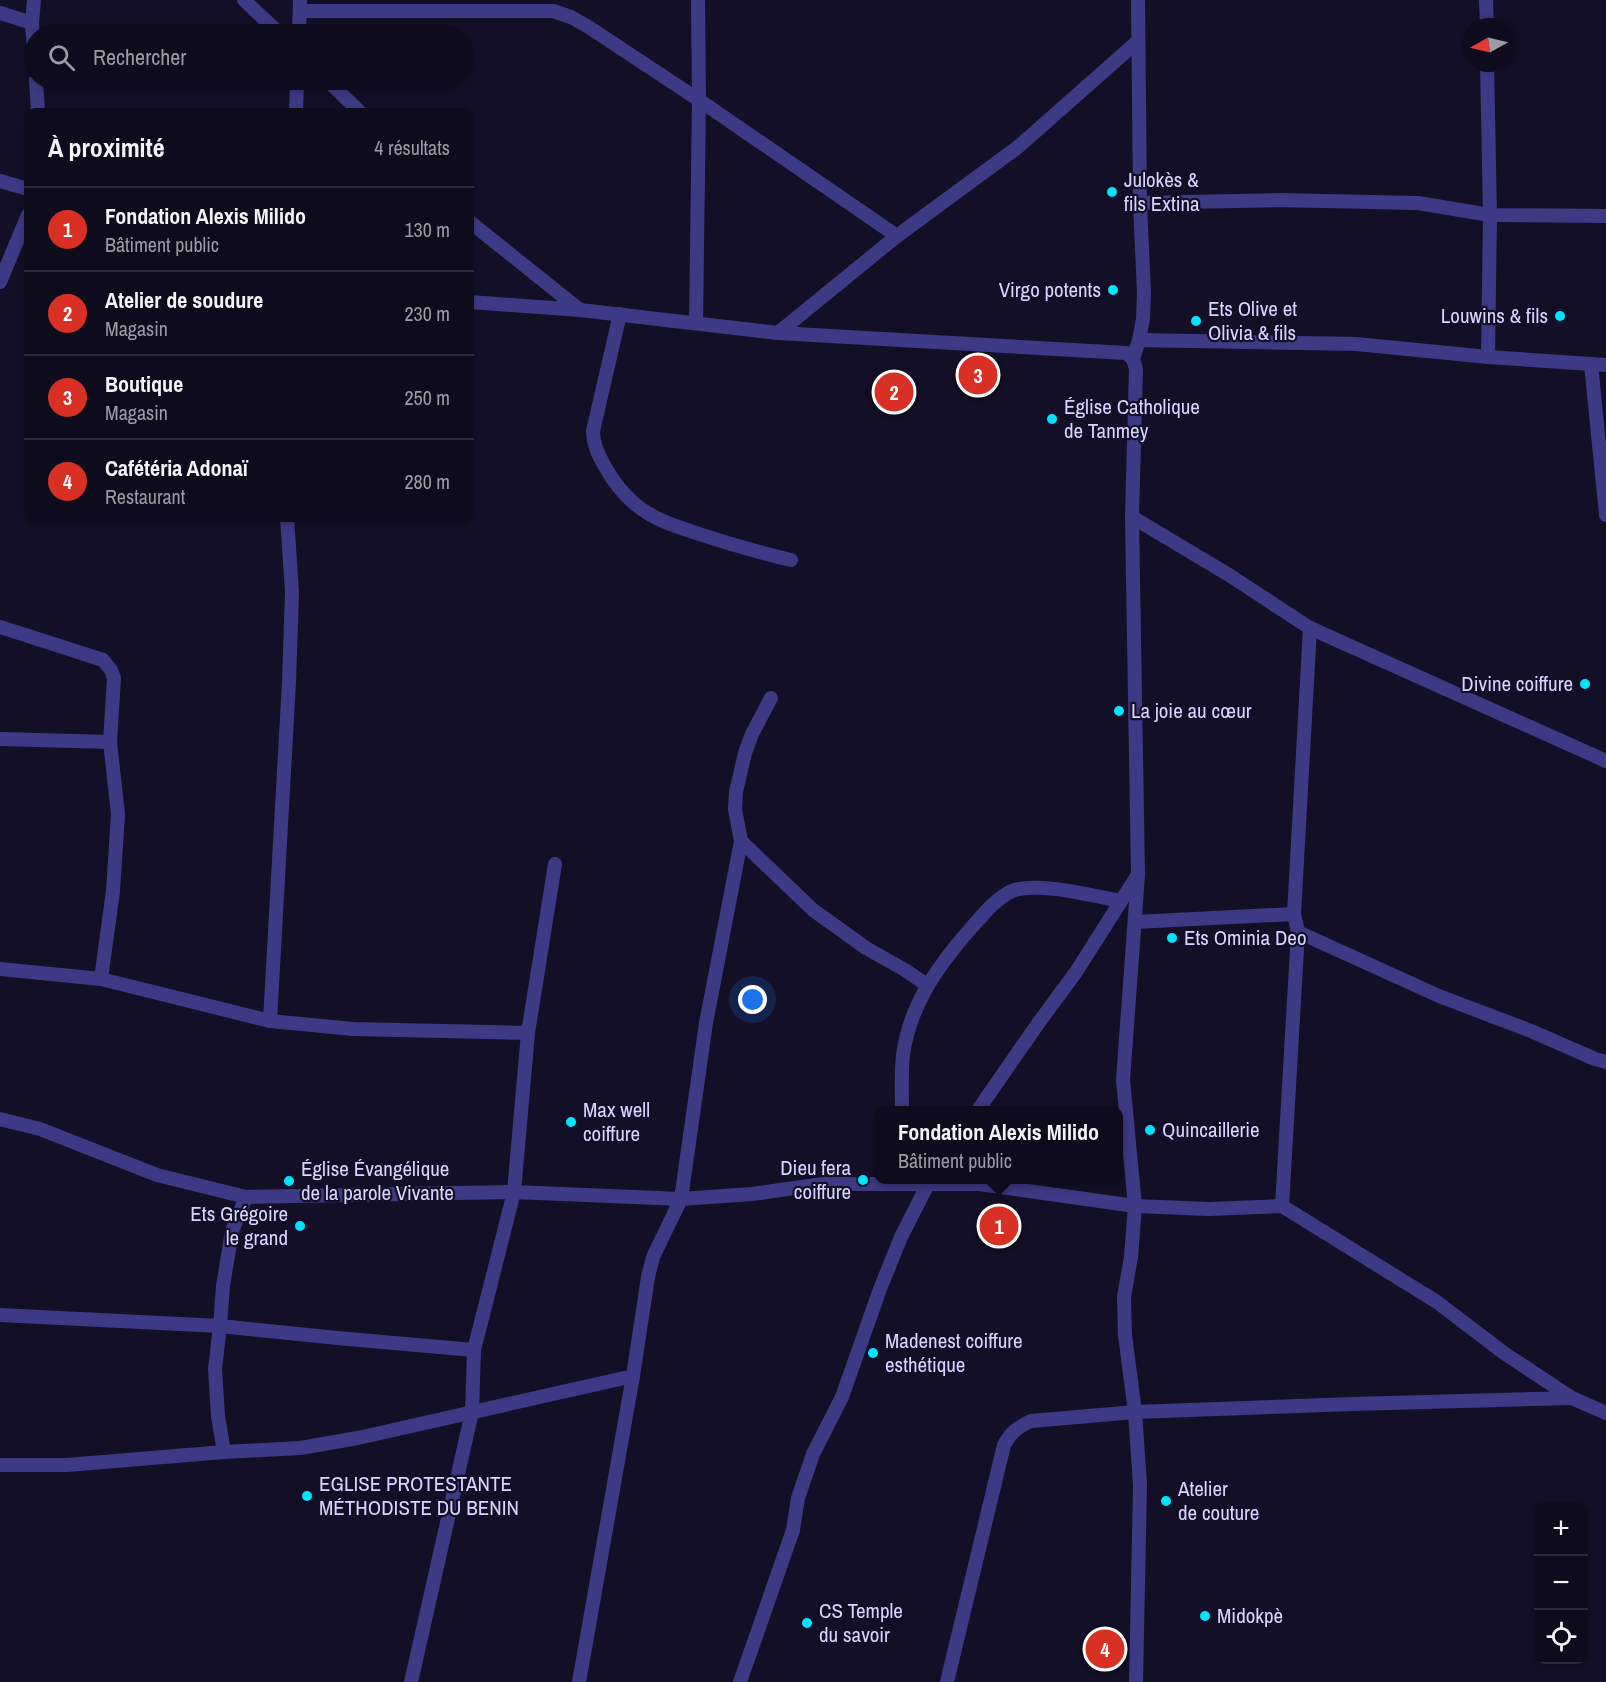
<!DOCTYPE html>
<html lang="fr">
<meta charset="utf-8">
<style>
:root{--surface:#0e0b1c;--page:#171425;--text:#f1f3f6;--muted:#9b9ba3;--line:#2e2b3b;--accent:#d93025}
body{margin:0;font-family:"Archivo Narrow",sans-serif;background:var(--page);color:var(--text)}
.controls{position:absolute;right:18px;bottom:18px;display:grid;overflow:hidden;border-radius:12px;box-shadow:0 3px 9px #0003}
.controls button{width:54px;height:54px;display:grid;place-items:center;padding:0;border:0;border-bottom:2px solid var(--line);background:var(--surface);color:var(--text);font:30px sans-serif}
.compass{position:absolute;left:1462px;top:18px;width:54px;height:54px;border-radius:50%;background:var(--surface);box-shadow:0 3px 9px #0003;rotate:262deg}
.you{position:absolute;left:753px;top:1000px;width:21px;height:21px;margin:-15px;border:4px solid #fff;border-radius:50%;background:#1a73e8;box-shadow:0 0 0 9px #1a73e833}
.badge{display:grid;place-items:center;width:39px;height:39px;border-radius:50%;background:var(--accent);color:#fff;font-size:20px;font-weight:700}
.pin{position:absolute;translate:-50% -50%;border:3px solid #fff;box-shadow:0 2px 6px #0006}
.popup{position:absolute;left:874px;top:1106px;width:249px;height:78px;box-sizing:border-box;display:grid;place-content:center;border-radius:12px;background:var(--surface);filter:drop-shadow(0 2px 4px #0005);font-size:20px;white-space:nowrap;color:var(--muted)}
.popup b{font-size:22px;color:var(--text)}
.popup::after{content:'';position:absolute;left:50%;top:100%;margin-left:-12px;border:12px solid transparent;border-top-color:var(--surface)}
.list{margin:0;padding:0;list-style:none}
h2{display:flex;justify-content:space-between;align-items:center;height:78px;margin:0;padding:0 24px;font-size:26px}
h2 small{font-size:20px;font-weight:400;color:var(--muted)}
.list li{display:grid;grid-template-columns:39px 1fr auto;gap:18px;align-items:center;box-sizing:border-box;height:84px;padding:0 24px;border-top:2px solid var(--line)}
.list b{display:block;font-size:22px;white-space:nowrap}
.list p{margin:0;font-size:20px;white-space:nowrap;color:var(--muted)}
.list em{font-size:20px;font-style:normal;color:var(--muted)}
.icon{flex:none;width:33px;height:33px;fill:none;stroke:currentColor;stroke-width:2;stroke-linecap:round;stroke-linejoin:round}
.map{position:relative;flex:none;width:1606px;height:1682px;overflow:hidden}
.search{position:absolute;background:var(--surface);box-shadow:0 3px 9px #0003;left:24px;top:24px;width:450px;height:66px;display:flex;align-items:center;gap:15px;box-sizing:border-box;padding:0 21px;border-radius:33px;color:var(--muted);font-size:22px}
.panel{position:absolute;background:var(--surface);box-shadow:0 3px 9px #0003;left:24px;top:108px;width:450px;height:414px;border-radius:12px}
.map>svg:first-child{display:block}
</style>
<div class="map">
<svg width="1606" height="1682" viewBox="0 0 1606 1682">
<rect width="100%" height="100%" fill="#130f26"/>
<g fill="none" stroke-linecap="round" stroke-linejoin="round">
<g stroke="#3d3a85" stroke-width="14">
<path d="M34 0 32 23 34 53"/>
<path d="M244 0 280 34"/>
<path d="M1486 0 1487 27"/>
<path d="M300 11H553L571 17 587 26 699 100 897 236"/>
<path d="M0 13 32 23"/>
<path d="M299 34 300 0"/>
<path d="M1487 63 1490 215 1488 357"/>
<path d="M36 80 38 112"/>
<path d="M327 80 360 112"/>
<path d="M296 112 297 80"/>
<path d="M0 181 28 189"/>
<path d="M1140 203 1278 200 1418 203 1490 215 1606 216"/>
<path d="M470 222 580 310"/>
<path d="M0 282 28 215"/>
<path d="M470 302 580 310 778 333 1126 353 1133 359"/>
<path d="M620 314 593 431C593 444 598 454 604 465 615 485 631 504 651 515 664 523 679 527 693 532 726 543 757 552 791 560"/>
<path d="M696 323 699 100 698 0"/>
<path d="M778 333 897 236 1018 147 1138 41"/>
<path d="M1139 340 1356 344 1488 357 1606 365"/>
<path d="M1591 364 1606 515"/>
<path d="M1132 517 1229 575 1310 628 1606 761"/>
<path d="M0 627 103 660 111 670 114 678 110 742 118 814 113 891 101 979"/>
<path d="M0 739 110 742"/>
<path d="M741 841 813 910 866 948 905 970 927 985"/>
<path d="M1135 922 1294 914"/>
<path d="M1298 932 1439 996 1531 1031 1595 1059 1606 1062"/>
<path d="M0 969 101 979 270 1021 353 1029 528 1033"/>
<path d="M270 1021 289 682 292 592 287 518"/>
<path d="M902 1110C902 1093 901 1073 903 1055 910 1004 938 966 971 928 983 915 996 898 1012 891 1038 881 1093 896 1121 901"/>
<path d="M978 1110 1037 1025 1076 972 1137 876"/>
<path d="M0 1119 40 1129 157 1175 246 1197 514 1192 681 1199 752 1194 823 1184H979L1135 1206 1209 1209 1282 1206 1437 1302 1504 1353 1572 1398 1606 1413"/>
<path d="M1282 1206 1298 932 1294 914 1310 628"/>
<path d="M0 1315 220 1326 337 1338 474 1350"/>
<path d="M224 1452 218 1416 215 1369 220 1326 223 1286 232 1231 246 1197"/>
<path d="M0 1465H67L224 1452 300 1448 358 1438 633 1376"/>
<path d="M411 1682 472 1412 474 1350 514 1192 528 1033 555 864"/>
<path d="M579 1682 633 1376 648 1277 653 1257 681 1199 706 1023 741 841 735 809 736 792 745 753 752 734 771 698"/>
<path d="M740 1682 793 1530 798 1498 813 1454 842 1397 880 1289 901 1237 930 1180"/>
<path d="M947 1682 1004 1445C1011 1432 1018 1427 1031 1421L1135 1412 1352 1404 1572 1398"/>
<path d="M1136 1682 1140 1485 1135 1412 1125 1335 1124 1297 1131 1257 1135 1206 1123 1080 1138 875 1132 517 1136 369 1133 359 1139 340 1143 319 1144 293 1140 203 1138 0"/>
</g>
</g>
<g fill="#00e5ff" stroke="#130f26" stroke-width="2">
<circle cx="1112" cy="192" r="6"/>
<circle cx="1113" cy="290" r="6"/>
<circle cx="1560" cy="316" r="6"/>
<circle cx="1196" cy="321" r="6"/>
<circle cx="1052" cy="419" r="6"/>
<circle cx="1585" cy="684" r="6"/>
<circle cx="1119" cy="711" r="6"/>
<circle cx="1172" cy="938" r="6"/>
<circle cx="571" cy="1122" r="6"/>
<circle cx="1150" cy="1130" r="6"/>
<circle cx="863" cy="1180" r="6"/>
<circle cx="289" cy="1181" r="6"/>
<circle cx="300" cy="1226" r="6"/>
<circle cx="873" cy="1353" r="6"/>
<circle cx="307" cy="1496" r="6"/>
<circle cx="1166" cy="1501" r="6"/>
<circle cx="1205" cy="1616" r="6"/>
<circle cx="807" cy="1623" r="6"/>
</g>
<g text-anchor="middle" stroke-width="4.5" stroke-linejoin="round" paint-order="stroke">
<g font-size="21" fill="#d9d4ff" stroke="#130f26" text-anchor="start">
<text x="1124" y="187">Julokès &amp;<tspan x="1124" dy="24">fils Extina</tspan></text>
<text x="1101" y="297" text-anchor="end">Virgo potents</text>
<text x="1208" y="316">Ets Olive et<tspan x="1208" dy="24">Olivia &amp; fils</tspan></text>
<text x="1548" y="323" text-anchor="end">Louwins &amp; fils</text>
<text x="1064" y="414">Église Catholique<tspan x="1064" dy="24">de Tanmey</tspan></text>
<text x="1573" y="691" text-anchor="end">Divine coiffure</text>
<text x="1131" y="718">La joie au cœur</text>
<text x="1184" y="945">Ets Ominia Deo</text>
<text x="583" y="1117">Max well<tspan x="583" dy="24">coiffure</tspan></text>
<text x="1162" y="1137">Quincaillerie</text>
<text x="851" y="1175" text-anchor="end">Dieu fera<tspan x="851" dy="24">coiffure</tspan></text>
<text x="301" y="1176">Église Évangélique<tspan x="301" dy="24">de la parole Vivante</tspan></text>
<text x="288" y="1221" text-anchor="end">Ets Grégoire<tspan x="288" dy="24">le grand</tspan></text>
<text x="885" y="1348">Madenest coiffure<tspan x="885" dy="24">esthétique</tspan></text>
<text x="319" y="1491">EGLISE PROTESTANTE<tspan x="319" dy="24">MÉTHODISTE DU BENIN</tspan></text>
<text x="1178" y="1496">Atelier<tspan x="1178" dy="24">de couture</tspan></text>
<text x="819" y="1618">CS Temple<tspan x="819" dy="24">du savoir</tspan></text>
<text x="1217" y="1623">Midokpè</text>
</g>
</g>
</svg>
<div class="controls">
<button>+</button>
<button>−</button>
<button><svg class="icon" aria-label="locate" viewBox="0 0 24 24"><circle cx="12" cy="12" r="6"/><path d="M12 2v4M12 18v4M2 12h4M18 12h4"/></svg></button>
</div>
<svg class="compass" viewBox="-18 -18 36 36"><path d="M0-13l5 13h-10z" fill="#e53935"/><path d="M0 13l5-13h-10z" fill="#9b9ba3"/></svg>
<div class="you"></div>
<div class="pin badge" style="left:999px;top:1226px">1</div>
<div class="popup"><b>Fondation Alexis Milido</b>Bâtiment public</div>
<div class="pin badge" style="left:894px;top:392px">2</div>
<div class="pin badge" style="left:978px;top:375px">3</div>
<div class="pin badge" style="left:1105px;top:1649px">4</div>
<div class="search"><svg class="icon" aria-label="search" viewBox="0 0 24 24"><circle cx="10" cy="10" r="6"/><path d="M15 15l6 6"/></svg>Rechercher</div>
<section class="panel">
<h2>À proximité<small>4 résultats</small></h2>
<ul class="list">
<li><span class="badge">1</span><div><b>Fondation Alexis Milido</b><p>Bâtiment public</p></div><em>130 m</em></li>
<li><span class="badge">2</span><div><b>Atelier de soudure</b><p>Magasin</p></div><em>230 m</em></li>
<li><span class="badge">3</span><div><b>Boutique</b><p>Magasin</p></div><em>250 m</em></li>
<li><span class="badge">4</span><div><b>Cafétéria Adonaï</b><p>Restaurant</p></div><em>280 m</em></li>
</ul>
</section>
</div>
